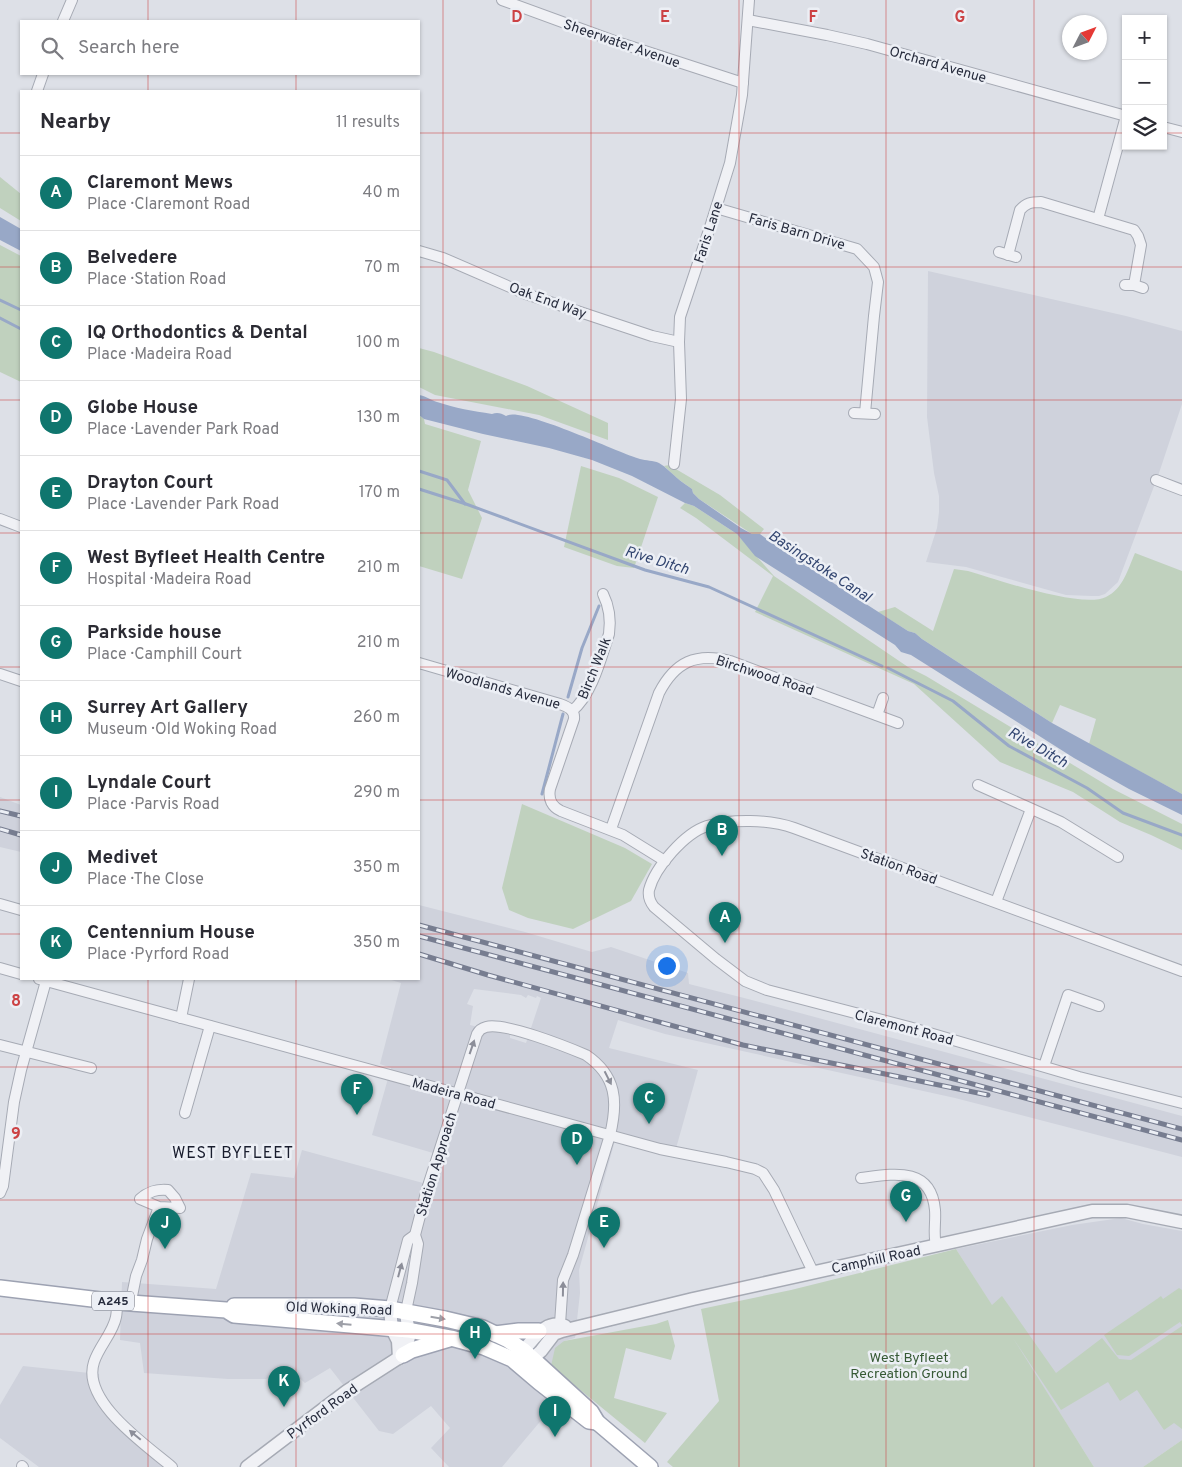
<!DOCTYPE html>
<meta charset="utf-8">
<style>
:root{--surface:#fff;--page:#f2f2f3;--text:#2b2b33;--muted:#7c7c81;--line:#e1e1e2;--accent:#0f766e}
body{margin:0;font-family:Overpass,sans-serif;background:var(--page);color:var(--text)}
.controls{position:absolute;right:15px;top:15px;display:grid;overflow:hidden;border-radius:0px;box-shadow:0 1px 4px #0004}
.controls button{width:45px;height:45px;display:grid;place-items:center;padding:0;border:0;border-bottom:1px solid var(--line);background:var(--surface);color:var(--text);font:25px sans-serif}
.compass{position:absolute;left:1062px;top:15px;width:45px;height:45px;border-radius:50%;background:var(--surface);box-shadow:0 1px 4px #0004;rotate:48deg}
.you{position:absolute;left:666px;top:965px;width:18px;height:18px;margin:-12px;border:4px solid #fff;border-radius:50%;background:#1a73e8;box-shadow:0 0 0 8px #1a73e833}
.badge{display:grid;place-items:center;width:32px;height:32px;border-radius:50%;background:var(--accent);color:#fff;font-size:16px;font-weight:700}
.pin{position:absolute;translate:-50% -41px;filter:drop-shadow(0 1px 2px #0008)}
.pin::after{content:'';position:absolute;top:26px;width:18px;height:15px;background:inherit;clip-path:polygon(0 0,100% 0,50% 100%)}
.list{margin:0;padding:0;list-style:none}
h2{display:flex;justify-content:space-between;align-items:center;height:65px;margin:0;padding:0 20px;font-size:21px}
h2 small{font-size:16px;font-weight:400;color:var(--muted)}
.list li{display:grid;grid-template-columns:32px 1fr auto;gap:15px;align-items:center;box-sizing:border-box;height:75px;padding:0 20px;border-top:1px solid var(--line)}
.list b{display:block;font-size:19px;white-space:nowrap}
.list p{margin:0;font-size:16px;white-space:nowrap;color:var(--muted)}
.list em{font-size:16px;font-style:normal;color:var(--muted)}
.icon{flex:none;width:28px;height:28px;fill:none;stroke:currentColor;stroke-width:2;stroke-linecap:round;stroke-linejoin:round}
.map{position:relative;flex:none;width:1182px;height:1467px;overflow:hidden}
.search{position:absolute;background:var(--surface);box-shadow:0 1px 4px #0004;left:20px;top:20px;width:400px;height:55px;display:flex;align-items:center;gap:12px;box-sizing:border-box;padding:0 18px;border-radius:0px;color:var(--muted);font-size:19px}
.panel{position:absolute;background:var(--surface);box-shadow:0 1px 4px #0004;left:20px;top:90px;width:400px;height:890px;border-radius:0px}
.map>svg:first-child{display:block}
</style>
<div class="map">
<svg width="1182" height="1467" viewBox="0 0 1182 1467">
<rect width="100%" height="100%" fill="#dde0e7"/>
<g fill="#cfd2dc" fill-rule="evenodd">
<path d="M928 271 1126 316 1182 331V404L1159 473 1118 582 1105 594 1099 596H1092L1066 595 966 567 926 562 937 528 939 512V496L934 473 927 417Z"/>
<path d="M0 797 21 805V852L0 847Z"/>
<path d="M419 905 525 932 592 952 611 947 688 973 689 984 748 999 1182 1116V1157L955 1098 665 1034 618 1020 609 1048 698 1070 675 1152 616 1137 579 1270 580 1293 575 1338 564 1341 551 1366 554 1405 502 1467H449L431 1448 450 1428 431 1406 393 1434 379 1431 330 1368 305 1383 288 1368 266 1379H228L144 1373 140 1343 120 1340 122 1282 216 1289 251 1173 294 1178 302 1150 423 1183 433 1153 372 1135 391 1068 380 1064 401 983 388 979H419ZM474 989 521 995 526 998 528 995 536 998 537 996 541 998 526 1043 510 1038V1035L470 1025 473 1006 467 1004Z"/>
<path d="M1121 1218 1143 1224 1182 1231V1440L1143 1467H1094L956 1249 1072 1225Z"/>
<path d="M23 1366 99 1374 100 1393 119 1418 174 1467H39L0 1438V1405Z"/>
</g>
<g fill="#c0d1be">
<path d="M0 177 21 194V221L0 208Z"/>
<path d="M0 245 21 256V382L0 372Z"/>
<path d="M419 348 434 352 527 386 608 423V440L539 415 435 395 419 387Z"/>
<path d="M419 415 424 419 425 424 481 441 468 490 482 518 462 579 419 566Z"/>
<path d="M669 465 720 495 764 529 760 534H752L699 499 693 493 692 489 678 479 664 466Z"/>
<path d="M581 466 619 478 658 497 634 568 617 566 564 547Z"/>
<path d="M685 503 694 506 737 534 774 576 908 667 926 676 1113 789 1182 824V850L1151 835 1120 822 1073 792 1000 762 914 684 755 612 773 576 696 518 680 508Z"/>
<path d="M1135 553 1182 571V794L1089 744 1096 719 1060 705 1052 723 922 639 915 633 908 631 878 612 895 607 933 631 954 569 968 571C995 579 1082 609 1106 597 1123 589 1128 569 1135 553Z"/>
<path d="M522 804 625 848 652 864 631 901 573 929 528 918 509 910 502 888Z"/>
<path d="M956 1249 992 1305 1002 1296 1056 1373 1102 1338 1119 1359 1131 1360 1182 1326V1429L1174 1423 1164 1430 1137 1390 1120 1401 1108 1382 1061 1410 1013 1338 1094 1467H673L667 1462 719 1401 701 1309 791 1290Z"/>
<path d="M1179 1288 1182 1290V1325L1180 1322 1129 1356 1117 1355 1104 1335 1157 1299 1161 1296 1163 1299Z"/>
<path d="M668 1320 675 1346 671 1360 626 1348 614 1398 667 1413 645 1443 551 1366 555 1348 564 1341 656 1324Z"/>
<path d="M1182 1440V1467H1143Z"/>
</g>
<g fill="#98a8c7">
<path d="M0 217 21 229V251L0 240Z"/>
<path d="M419 395C426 396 431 400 437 402 455 408 473 411 492 414 497 412 501 413 506 416 521 406 618 453 640 459 646 461 653 460 659 463 666 467 671 473 677 478 681 482 687 485 692 489L693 493 699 499 741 528 752 534H760L779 548 908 631 915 633 922 639 1052 723 1182 794V815L1129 789 1074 758 911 655 901 652 895 645 755 556 737 534 694 506 685 503 632 476 592 460 549 448 483 434 424 419 419 415Z"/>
</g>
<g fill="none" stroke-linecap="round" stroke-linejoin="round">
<g stroke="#98a8c7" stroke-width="3">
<path d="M0 300 21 310"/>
<path d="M0 318 21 329"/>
<path d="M419 471 447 480 465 504"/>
<path d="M419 489 466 504 645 570 709 587 882 666"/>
<path d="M888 668 953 701 1009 746 1087 788 1123 813 1182 835"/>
<path d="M568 697 582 648 599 606"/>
<path d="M542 794 563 714"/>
</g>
<defs>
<g id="minor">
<path d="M502 0 617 42 743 83"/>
<path d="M748 20 827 35 867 44 1126 116"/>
<path d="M63 21 72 0"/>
<path d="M37 91 43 74"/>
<path d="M1163 127 1182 132"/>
<path d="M716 208 857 249 874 267 878 282 874 316 865 413"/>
<path d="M1098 219 1126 116"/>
<path d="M419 251 443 258 526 294 652 336 679 342"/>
<path d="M999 252 1016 257"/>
<path d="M1008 255 1020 210C1026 203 1031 202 1041 202L1134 230 1138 236 1141 245 1134 285"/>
<path d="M1125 285H1134L1143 288"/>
<path d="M854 413 875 414"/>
<path d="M674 464 681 399 679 342 680 317 711 224 730 163 742 95 749 0"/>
<path d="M1156 480 1182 490"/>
<path d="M0 519 21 527"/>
<path d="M419 663 560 704C568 707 575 710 574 719L550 789C548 799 552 807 561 811L623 835 665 861"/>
<path d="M0 674 21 681"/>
<path d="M572 711C592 695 601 658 609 634 611 620 609 606 603 594"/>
<path d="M877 715 883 698"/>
<path d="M978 785 1061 822 1118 857"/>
<path d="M611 829 659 693C675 662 696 652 730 661L898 723"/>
<path d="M996 902 1031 809"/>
<path d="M0 904 21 910"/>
<path d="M0 968 21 974"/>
<path d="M1182 971 794 828C769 819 731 819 707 826 685 833 655 867 649 890 648 896 650 902 654 907L716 959 745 981 767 990 909 1027 1079 1077 1182 1103"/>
<path d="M39 979 660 1149 726 1162 755 1169 763 1173 774 1190 813 1272"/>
<path d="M181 1018 189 979"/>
<path d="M0 1045 91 1068"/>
<path d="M1044 1066 1068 995 1099 1006"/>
<path d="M185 1113 210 1026"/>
<path d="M861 1178C893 1174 931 1166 935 1210 936 1222 933 1233 936 1246"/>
<path d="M0 1193 3 1186 14 1102 21 1070 46 981"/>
<path d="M117 1302C117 1307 117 1312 116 1317 113 1333 99 1346 94 1362 81 1401 146 1445 172 1467"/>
<path d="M132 1303V1296L136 1276 142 1260 147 1239 159 1207 140 1199C149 1191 157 1189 168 1190L175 1198 180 1208 159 1207"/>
<path d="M390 1309 408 1240 415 1235"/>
<path d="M406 1311 412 1283 418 1244 415 1235 427 1189 477 1034C479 1030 482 1028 486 1027 505 1022 567 1047 586 1055 617 1076 618 1102 610 1135L573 1255 563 1280 560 1324"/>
<path d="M22 1466 23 1467"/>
</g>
<g id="tertiary">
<path d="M390 1309 392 1329 398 1341 399 1358"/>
<path d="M516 1357C532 1346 541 1318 565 1326"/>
<path d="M526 1364 541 1351 554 1334 562 1331 693 1299 1092 1211H1127L1182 1222"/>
<path d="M247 1467 347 1391 403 1355 409 1337 406 1311"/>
</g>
<g id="primary">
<path d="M0 1288 117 1302 226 1310 234 1315 408 1330 451 1338 484 1347 512 1359 539 1382 589 1421 597 1422"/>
<path d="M234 1306H354L390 1309 445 1319 483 1328 508 1340 524 1351 591 1412 597 1422 650 1467"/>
<path d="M495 1334 519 1331H539"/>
<path d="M403 1355 412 1350 449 1339"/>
</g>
</defs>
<use href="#minor" stroke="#a6aab4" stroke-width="12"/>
<use href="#tertiary" stroke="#a6aab4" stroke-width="15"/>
<use href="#primary" stroke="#9da2b2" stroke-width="18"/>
<use href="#minor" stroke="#f0f1f5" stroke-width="10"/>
<use href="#tertiary" stroke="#f0f1f5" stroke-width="12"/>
<use href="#primary" stroke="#fff" stroke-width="15"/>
<defs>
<g id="rail">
<path d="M0 811 21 816"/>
<path d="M0 829 21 835"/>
<path d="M419 925 1182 1129"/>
<path d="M419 936 1182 1140"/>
<path d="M419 954 488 975 743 1045 988 1095"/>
</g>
</defs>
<use href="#rail" stroke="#777d90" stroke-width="5"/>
<use href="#rail" stroke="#eceff5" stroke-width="3" stroke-dasharray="9" stroke-linecap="butt"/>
</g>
<defs><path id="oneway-solid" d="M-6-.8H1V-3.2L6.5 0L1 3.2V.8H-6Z" transform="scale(1.25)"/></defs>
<g fill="#8c8e99">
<use href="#oneway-solid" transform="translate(472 1047) rotate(-71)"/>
<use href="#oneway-solid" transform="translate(608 1078) rotate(63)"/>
<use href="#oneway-solid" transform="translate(400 1270) rotate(-75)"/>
<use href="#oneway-solid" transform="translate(563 1289) rotate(-89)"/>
<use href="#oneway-solid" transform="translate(135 1435) rotate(-140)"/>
</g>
<g fill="#9ea0a8">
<use href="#oneway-solid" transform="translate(438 1318) rotate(9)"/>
<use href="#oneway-solid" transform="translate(344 1324) rotate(-175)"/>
</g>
<path fill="none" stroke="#cc4244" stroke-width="1" stroke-opacity="0.55" d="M148 0V21M296 0V21M443 0V1467M591 0V1467M739 0V1467M886 0V1467M1034 0V1467M148 74V91M296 74V91M0 133H21M419 133H1126M1163 133H1182M0 267H21M419 267H1182M0 400H21M419 400H1182M0 533H21M419 533H1182M0 667H21M419 667H1182M0 800H21M419 800H1182M0 934H21M419 934H1182M148 979V1467M296 979V1467M0 1067H1182M0 1200H1182M0 1334H1182"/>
<g text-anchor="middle" stroke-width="5" stroke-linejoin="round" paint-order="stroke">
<rect fill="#eceff5" stroke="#626674" stroke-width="1" x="92" y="1291.5" width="42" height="19" rx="4"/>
<g font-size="12" font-weight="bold" fill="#272c3d">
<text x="113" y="1305">A245</text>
</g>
<g font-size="14" fill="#272c3d" stroke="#eceff5">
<text transform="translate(622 43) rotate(19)" y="5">Sheerwater Avenue</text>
<text transform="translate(938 64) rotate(16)" y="5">Orchard Avenue</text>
<text transform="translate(797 231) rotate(16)" y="5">Faris Barn Drive</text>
<text transform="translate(708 232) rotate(-72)" y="5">Faris Lane</text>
<text transform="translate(548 300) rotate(20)" y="5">Oak End Way</text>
<text transform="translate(594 668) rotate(-68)" y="5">Birch Walk</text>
<text transform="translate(765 675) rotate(18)" y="5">Birchwood Road</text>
<text transform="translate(503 688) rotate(16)" y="5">Woodlands Avenue</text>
<text transform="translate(899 866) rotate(20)" y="5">Station Road</text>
<text transform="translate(904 1027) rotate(15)" y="5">Claremont Road</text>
<text transform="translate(454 1093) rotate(15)" y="5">Madeira Road</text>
<text transform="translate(436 1164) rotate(-73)" y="5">Station Approach</text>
<text transform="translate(876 1259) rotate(-12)" y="5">Camphill Road</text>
<text transform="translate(339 1308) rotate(2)" y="5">Old Woking Road</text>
<text transform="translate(322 1411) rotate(-36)" y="5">Pyrford Road</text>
</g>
<g font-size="14" fill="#365934" stroke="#eceff5">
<text x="909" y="1362">West Byfleet<tspan x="909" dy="16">Recreation Ground</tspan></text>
</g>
<g font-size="15" font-style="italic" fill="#324570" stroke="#eceff5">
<text transform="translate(657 560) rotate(17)" y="5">Rive Ditch</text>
<text transform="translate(820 566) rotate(33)" y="5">Basingstoke Canal</text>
<text transform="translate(1038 747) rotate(30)" y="5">Rive Ditch</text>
</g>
<g font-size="16" letter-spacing="1" fill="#191d2e" stroke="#eceff5">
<text x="233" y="1158">WEST BYFLEET</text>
</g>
</g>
<g font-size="16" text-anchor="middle" font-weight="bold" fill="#cc4244" stroke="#eceff5" stroke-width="5" stroke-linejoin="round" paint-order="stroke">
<text x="517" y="22">D</text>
<text x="665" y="22">E</text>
<text x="813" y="22">F</text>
<text x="960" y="22">G</text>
<text x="16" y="1006">8</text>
<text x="16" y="1139">9</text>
</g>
</svg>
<div class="controls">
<button>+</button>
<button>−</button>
<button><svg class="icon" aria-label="layers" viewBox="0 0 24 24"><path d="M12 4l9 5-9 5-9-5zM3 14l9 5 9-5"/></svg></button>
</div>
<svg class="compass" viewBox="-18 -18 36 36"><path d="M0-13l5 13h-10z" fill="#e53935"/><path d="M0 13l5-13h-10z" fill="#7c7c81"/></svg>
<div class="you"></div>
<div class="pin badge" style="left:725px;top:943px">A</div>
<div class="pin badge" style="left:722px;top:856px">B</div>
<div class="pin badge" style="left:649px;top:1124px">C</div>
<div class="pin badge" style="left:577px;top:1165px">D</div>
<div class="pin badge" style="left:604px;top:1248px">E</div>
<div class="pin badge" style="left:357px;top:1115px">F</div>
<div class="pin badge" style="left:906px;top:1222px">G</div>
<div class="pin badge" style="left:475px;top:1359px">H</div>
<div class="pin badge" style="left:555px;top:1437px">I</div>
<div class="pin badge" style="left:165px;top:1249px">J</div>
<div class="pin badge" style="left:284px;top:1407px">K</div>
<div class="search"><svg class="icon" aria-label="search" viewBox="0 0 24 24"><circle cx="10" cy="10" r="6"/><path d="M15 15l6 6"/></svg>Search here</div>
<section class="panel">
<h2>Nearby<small>11 results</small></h2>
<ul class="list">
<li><span class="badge">A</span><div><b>Claremont Mews</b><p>Place · Claremont Road</p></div><em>40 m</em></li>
<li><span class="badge">B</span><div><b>Belvedere</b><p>Place · Station Road</p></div><em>70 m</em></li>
<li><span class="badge">C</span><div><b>IQ Orthodontics &amp; Dental</b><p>Place · Madeira Road</p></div><em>100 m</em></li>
<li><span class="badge">D</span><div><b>Globe House</b><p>Place · Lavender Park Road</p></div><em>130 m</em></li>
<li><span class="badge">E</span><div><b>Drayton Court</b><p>Place · Lavender Park Road</p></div><em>170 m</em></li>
<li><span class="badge">F</span><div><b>West Byfleet Health Centre</b><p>Hospital · Madeira Road</p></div><em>210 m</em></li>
<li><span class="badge">G</span><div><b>Parkside house</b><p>Place · Camphill Court</p></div><em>210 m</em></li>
<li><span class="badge">H</span><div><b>Surrey Art Gallery</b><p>Museum · Old Woking Road</p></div><em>260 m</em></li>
<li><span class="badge">I</span><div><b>Lyndale Court</b><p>Place · Parvis Road</p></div><em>290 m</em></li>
<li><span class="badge">J</span><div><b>Medivet</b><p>Place · The Close</p></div><em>350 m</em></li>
<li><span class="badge">K</span><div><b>Centennium House</b><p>Place · Pyrford Road</p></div><em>350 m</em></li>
</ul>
</section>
</div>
